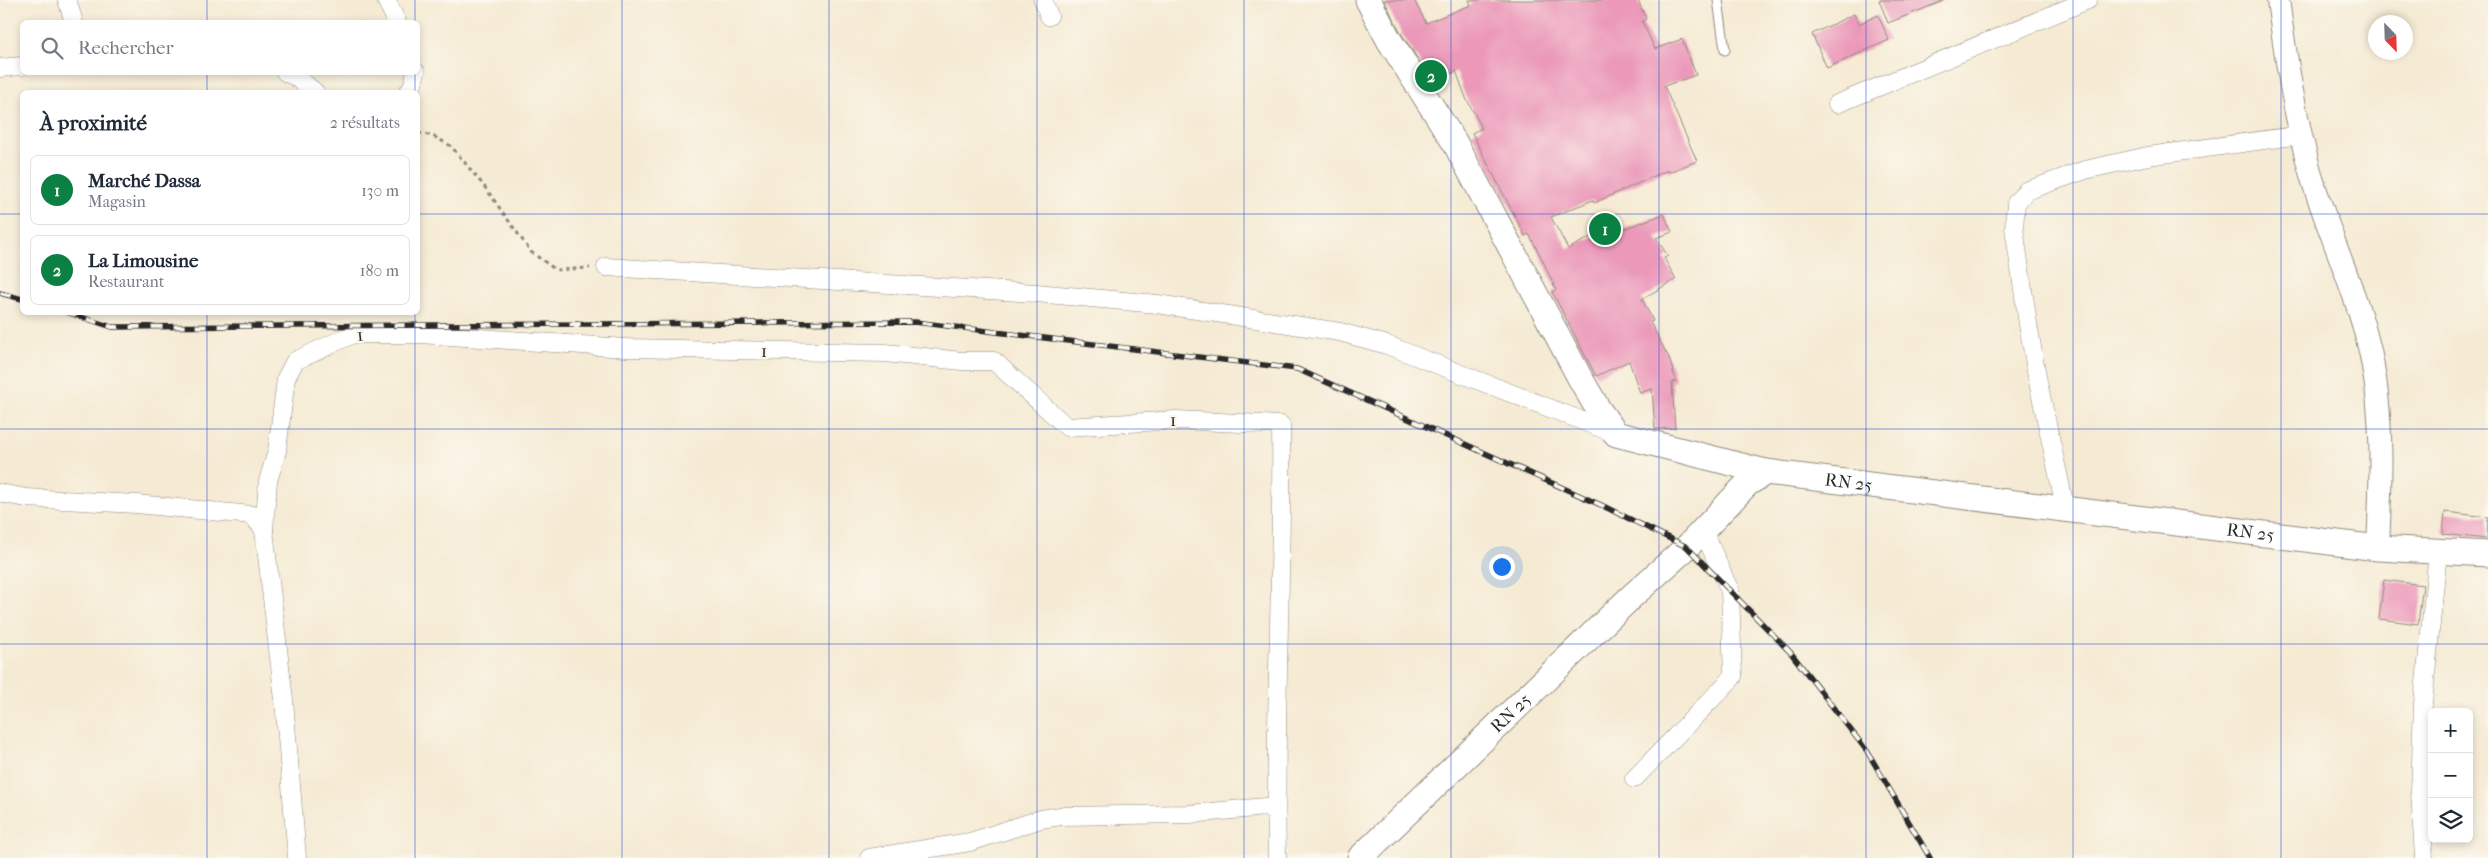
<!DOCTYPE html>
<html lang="fr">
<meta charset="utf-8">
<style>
:root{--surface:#fff;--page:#f2f2f3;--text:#1f2937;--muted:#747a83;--line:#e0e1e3;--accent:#0b8043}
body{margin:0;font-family:"IM FELL French Canon",serif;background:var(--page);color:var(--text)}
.controls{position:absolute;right:15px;bottom:15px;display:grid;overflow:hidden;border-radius:8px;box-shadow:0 2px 8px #0003}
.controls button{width:45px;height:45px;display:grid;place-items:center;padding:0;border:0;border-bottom:1px solid var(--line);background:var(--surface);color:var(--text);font:25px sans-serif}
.compass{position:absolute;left:2368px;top:15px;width:45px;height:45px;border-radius:50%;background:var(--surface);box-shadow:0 2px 8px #0003;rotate:157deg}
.you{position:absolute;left:1501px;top:566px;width:18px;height:18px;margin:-12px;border:4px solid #fff;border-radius:50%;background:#1a73e8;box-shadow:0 0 0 8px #1a73e833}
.badge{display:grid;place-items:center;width:32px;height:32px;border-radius:50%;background:var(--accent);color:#fff;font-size:16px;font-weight:700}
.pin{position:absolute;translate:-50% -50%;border:2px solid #fff;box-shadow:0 1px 5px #0006}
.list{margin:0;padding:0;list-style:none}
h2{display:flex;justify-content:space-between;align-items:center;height:65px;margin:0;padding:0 20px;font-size:21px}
h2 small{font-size:16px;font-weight:400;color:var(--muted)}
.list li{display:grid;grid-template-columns:32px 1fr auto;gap:15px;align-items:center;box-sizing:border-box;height:70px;margin:0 10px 10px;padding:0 10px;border:1px solid var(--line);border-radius:8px}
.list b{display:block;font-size:19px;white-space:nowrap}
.list p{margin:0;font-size:16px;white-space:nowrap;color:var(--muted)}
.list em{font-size:16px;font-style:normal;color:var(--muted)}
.icon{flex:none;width:28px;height:28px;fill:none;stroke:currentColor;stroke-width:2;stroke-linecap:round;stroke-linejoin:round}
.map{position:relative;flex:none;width:2488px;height:858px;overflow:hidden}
.search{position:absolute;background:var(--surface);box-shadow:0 2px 8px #0003;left:20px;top:20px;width:400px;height:55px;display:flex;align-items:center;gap:12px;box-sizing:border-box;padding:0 18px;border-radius:8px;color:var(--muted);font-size:19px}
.panel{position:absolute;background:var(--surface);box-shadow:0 2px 8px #0003;left:20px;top:90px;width:400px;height:225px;border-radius:8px}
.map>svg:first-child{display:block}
</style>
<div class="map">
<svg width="2488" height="858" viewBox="0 0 2488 858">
<rect width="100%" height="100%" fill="#fbf7ec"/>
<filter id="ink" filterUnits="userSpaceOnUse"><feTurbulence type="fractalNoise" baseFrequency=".02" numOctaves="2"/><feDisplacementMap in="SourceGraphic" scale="10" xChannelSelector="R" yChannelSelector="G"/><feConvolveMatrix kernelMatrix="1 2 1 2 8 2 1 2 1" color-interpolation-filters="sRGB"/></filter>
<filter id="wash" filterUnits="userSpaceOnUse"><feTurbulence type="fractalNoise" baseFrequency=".0096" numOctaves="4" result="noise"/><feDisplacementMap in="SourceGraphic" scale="20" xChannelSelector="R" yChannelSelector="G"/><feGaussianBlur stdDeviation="1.12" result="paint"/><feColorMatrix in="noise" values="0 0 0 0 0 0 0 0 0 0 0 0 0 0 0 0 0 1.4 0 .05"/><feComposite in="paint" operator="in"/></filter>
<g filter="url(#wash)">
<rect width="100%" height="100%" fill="#f5ead3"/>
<g id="blocks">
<g fill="#eb98b9">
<path d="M1384 0H1414L1426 23 1471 5 1469 0H1638L1646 19 1642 21 1655 49 1682 39 1696 75 1664 86 1697 161 1669 172 1668 170 1594 203 1593 200 1551 217 1568 249 1604 230 1607 235 1664 214 1672 232 1656 238 1668 256 1664 258 1676 279 1642 299 1653 321 1650 322 1669 358 1676 381 1672 382 1675 428 1655 429 1652 389 1640 393 1629 361 1596 376 1552 292 1556 290 1543 261 1529 234 1525 236 1472 133 1482 128 1466 98 1456 71 1434 84 1401 33Z"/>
<path d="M1879 0H1943V1L1888 23Z"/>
<path d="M1854 14 1859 24 1878 15 1889 40 1827 68 1812 34Z"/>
<path d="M2445 512 2488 517 2487 539 2443 534Z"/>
<path d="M2384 580 2423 585 2418 624 2379 619Z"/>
</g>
</g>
</g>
<g filter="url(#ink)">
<use href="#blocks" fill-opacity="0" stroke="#908a7f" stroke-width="1"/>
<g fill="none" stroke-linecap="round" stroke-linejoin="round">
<defs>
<path id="service" d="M1718 0 1725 50"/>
<g id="minor">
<path d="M67 0 74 22"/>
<path d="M386 0 397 22"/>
<path d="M1043 0 1049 16"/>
<path d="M0 68 22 66"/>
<path d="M285 72 296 77 315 92"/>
<path d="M408 92 412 88 416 72"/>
<path d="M1837 104 2088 0"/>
<path d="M606 267 1036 293 1157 304 1340 332 1387 345 1616 434"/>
<path d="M0 493 26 498 136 504 252 515 264 530 284 700 297 858"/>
<path d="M2066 511 2038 382 2028 324 2014 228 2016 203 2026 191 2085 170 2148 156 2301 135"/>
<path d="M264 530 268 481 277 451 286 378 295 361 353 334H420L626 348 885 353 962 361H994L1067 427 1176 420 1281 425C1283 569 1274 714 1277 858"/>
<path d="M1634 779 1733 677 1730 591 1703 530"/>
<path d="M869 858 970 842 1041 819 1061 816 1190 814 1276 806"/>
<path d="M2424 858 2420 792 2423 703 2438 552"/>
</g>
<path id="tertiary" d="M2278 0C2286 59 2295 118 2311 175 2329 235 2356 290 2370 351 2384 415 2381 482 2378 548"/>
<g id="secondary">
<path d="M1368 0 1389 40 1455 143 1580 378 1598 409 1616 434 1766 472"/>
<path id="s1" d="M1360 858 1631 597 1687 547 1747 484 1766 472 2378 548 2488 554"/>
</g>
</defs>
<use href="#service" stroke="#908a7f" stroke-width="11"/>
<use href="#minor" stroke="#908a7f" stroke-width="19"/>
<use href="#tertiary" stroke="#908a7f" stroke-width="24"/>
<use href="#secondary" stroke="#908a7f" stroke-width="27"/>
<path stroke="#908a7f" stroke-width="3" stroke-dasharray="4 4" stroke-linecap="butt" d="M418 133 433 136 451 146 484 186 531 252 556 270 590 268"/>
<use href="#service" stroke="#fff" stroke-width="9"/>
<use href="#minor" stroke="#fff" stroke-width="18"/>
<use href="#tertiary" stroke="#fff" stroke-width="22"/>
<use href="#secondary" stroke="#fff" stroke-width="25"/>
<defs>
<g id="rail">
<path d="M0 293 22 299"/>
<path d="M66 312 112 327 915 322 1297 369 1601 505 1687 547 1791 653 1867 751 1930 858"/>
</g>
</defs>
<use href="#rail" stroke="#2b2b2b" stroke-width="5.5"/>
<use href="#rail" stroke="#fbf7ec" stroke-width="4" stroke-dasharray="11" stroke-linecap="butt"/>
</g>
</g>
<path fill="none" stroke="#1d4ed8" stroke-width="1" stroke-opacity="0.55" d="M207 0V22M415 0V22M622 0V858M829 0V858M1037 0V858M1244 0V858M1451 0V858M1659 0V858M1866 0V858M2073 0V858M2281 0V858M207 72V92M415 72V92M0 214H22M418 214H2488M207 312V858M415 312V858M0 429H2488M0 644H2488"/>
<g text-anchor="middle" stroke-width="4.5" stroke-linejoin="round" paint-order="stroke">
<g font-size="18" fill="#2b2b2b" stroke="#fbf7ec">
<text transform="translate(360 335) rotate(-7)" y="6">1</text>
<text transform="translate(764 351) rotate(1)" y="6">1</text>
<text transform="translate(1173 420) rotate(-1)" y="6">1</text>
<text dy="6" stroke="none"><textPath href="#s1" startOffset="644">RN 25</textPath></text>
<text dy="6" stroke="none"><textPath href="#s1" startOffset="1049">RN 25</textPath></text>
<text dy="6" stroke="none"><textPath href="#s1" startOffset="209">RN 25</textPath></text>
</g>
</g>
</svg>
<div class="controls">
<button>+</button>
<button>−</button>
<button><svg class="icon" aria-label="layers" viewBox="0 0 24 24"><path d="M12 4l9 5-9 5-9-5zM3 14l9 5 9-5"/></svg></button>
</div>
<svg class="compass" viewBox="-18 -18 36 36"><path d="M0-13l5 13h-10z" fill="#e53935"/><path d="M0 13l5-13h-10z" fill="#747a83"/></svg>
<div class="you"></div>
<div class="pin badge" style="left:1605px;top:229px">1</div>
<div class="pin badge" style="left:1431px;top:76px">2</div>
<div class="search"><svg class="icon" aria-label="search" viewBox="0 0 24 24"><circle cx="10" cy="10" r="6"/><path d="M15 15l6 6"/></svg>Rechercher</div>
<section class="panel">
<h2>À proximité<small>2 résultats</small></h2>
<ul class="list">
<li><span class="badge">1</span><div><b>Marché Dassa</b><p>Magasin</p></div><em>130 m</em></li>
<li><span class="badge">2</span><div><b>La Limousine</b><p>Restaurant</p></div><em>180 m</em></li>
</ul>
</section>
</div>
